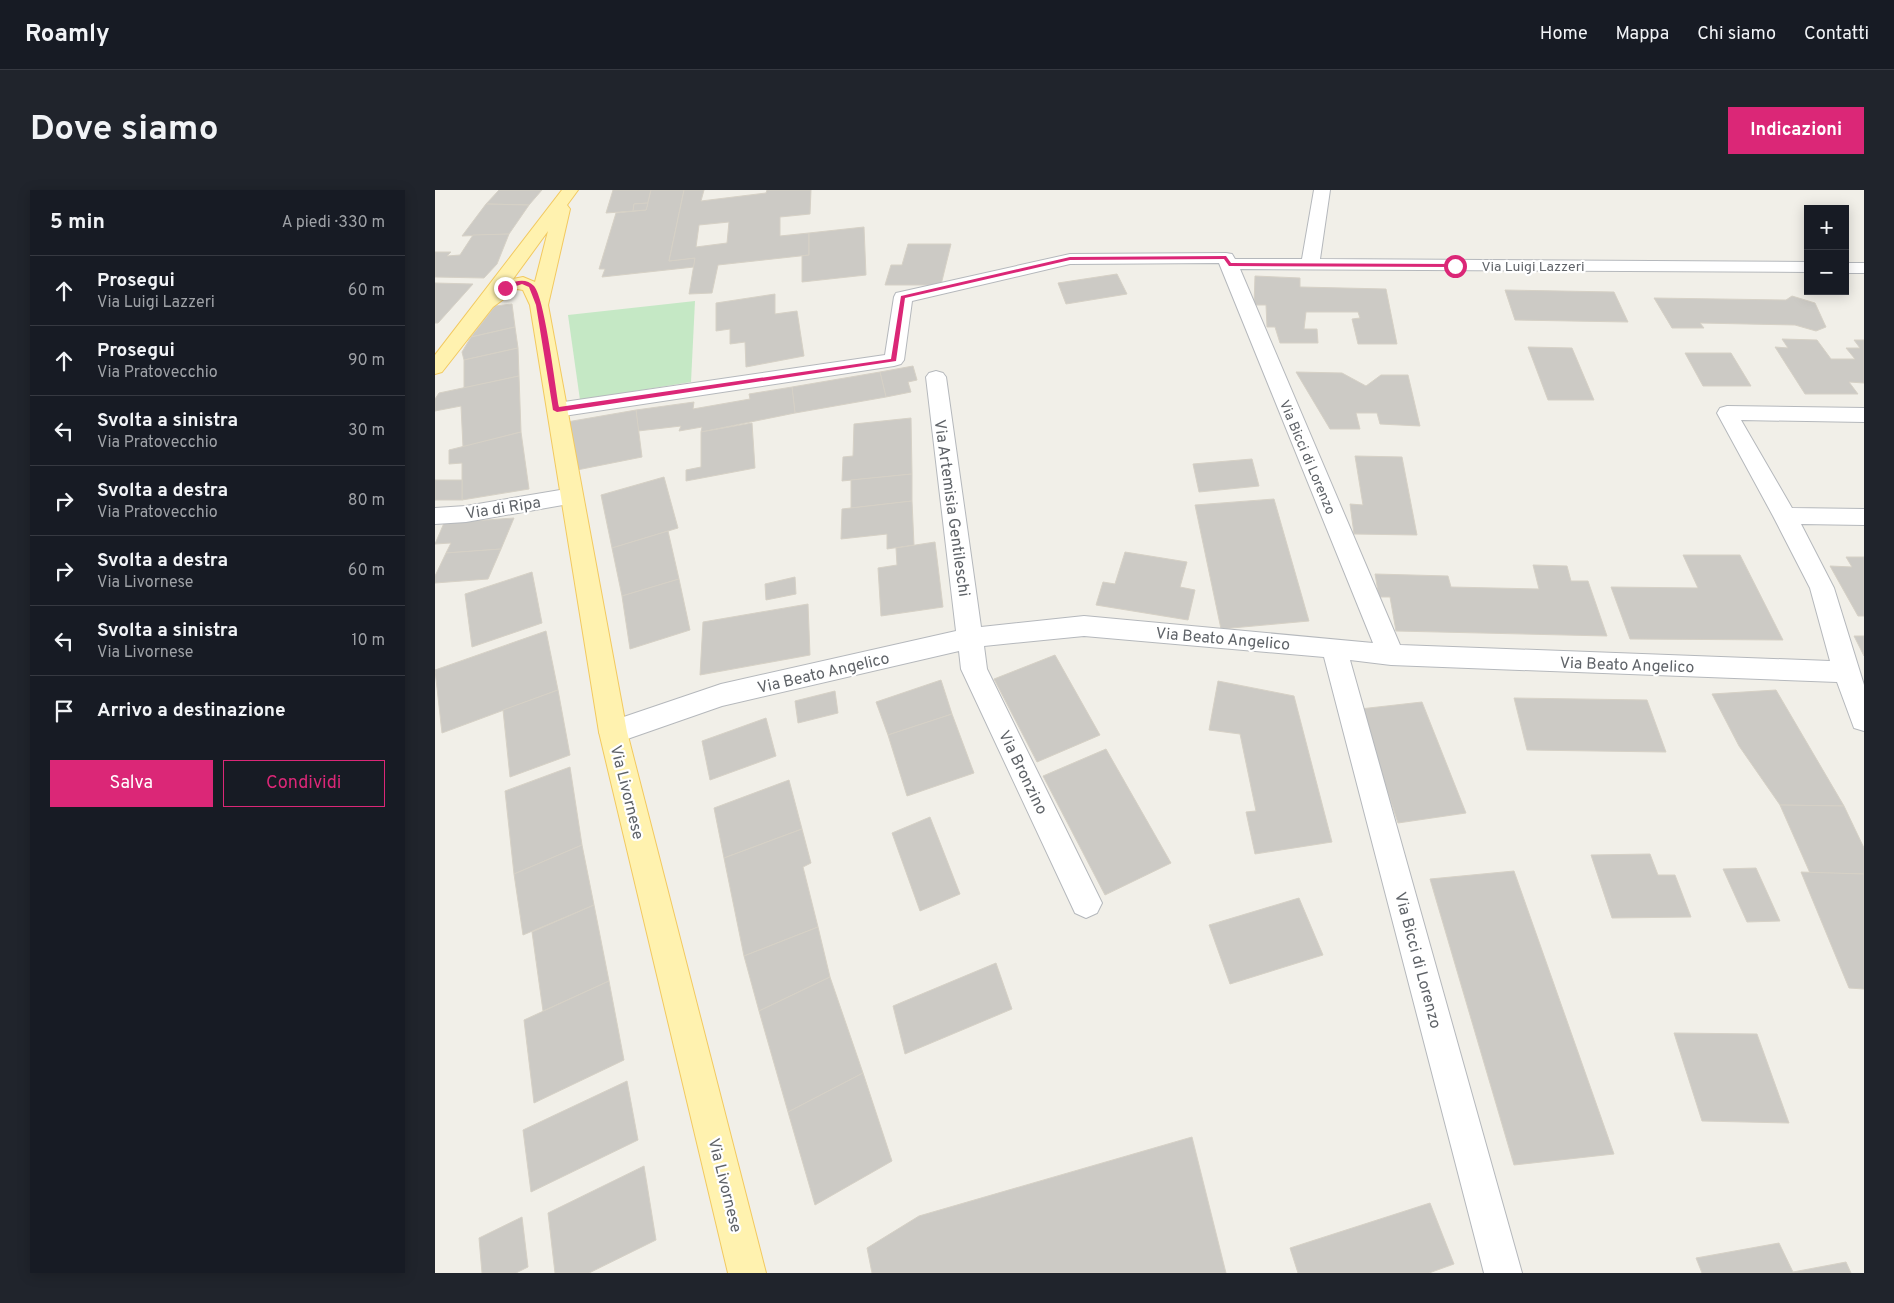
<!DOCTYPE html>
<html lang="it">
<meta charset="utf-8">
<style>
:root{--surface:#171b24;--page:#20242c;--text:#f1f3f6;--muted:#9ea1a6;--line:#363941;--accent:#db2777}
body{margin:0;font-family:Overpass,sans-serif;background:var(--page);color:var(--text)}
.controls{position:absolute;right:15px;top:15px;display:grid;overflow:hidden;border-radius:0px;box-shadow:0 2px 12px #0003}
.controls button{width:45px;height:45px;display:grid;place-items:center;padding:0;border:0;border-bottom:1px solid var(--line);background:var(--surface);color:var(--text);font:25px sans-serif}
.stop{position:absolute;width:15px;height:15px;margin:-11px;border:4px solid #db2777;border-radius:50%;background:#fff}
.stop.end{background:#db2777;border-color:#fff;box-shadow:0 1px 5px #0008}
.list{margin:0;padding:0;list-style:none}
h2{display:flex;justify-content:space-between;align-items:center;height:65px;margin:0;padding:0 20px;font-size:21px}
h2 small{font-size:16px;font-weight:400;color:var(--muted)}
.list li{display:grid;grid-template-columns:32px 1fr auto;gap:15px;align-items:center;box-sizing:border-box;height:70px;padding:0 20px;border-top:1px solid var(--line)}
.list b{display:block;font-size:19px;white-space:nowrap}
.list p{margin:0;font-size:16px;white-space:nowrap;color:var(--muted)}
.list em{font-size:16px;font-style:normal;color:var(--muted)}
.actions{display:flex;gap:10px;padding:15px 20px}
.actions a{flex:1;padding:11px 0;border:1px solid var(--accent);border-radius:0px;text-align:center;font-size:18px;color:var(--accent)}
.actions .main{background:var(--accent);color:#fff}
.icon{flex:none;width:28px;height:28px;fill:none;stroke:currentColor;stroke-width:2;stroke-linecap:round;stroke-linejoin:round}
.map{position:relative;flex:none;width:1429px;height:1083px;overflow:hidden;border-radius:0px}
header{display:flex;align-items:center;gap:30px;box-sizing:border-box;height:70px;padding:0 25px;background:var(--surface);border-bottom:1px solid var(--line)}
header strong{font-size:24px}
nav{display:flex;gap:28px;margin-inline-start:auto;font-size:18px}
.intro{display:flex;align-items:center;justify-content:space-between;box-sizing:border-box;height:120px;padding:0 30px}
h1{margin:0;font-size:35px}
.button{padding:12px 22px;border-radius:0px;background:var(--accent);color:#fff;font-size:18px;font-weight:700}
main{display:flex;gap:30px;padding:0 30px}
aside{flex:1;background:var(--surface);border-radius:0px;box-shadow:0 2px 12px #0003}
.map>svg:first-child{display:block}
</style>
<header>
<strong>Roamly</strong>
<nav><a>Home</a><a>Mappa</a><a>Chi siamo</a><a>Contatti</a></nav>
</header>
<div class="intro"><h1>Dove siamo</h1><a class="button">Indicazioni</a></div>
<main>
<aside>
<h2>5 min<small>A piedi · 330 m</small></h2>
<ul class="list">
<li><svg class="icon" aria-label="ahead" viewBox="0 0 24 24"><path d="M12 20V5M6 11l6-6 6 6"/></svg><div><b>Prosegui</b><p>Via Luigi Lazzeri</p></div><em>60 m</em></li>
<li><svg class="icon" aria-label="ahead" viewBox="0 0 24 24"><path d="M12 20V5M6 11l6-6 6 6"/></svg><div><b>Prosegui</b><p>Via Pratovecchio</p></div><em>90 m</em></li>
<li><svg class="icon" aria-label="left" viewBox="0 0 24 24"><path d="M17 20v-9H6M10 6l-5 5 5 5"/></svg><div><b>Svolta a sinistra</b><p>Via Pratovecchio</p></div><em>30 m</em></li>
<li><svg class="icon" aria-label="right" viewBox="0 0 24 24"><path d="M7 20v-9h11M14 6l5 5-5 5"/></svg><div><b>Svolta a destra</b><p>Via Pratovecchio</p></div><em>80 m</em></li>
<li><svg class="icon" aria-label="right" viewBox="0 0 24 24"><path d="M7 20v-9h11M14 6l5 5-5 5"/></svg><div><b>Svolta a destra</b><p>Via Livornese</p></div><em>60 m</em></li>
<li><svg class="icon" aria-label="left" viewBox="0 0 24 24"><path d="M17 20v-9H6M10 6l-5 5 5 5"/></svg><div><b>Svolta a sinistra</b><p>Via Livornese</p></div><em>10 m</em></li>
<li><svg class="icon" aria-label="arrive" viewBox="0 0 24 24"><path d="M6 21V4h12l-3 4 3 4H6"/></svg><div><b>Arrivo a destinazione</b></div></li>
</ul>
<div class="actions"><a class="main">Salva</a><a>Condividi</a></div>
</aside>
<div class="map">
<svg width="1429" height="1083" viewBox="0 0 1429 1083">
<rect width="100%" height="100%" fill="#f1efe8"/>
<path fill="#c5e8c5" d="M260 111 256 192 145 210 133 125Z"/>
<g fill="#cccac5" stroke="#d6d1c6" fill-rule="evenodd">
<path d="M64 0H107L94 15 51 14Z"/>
<path d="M178 0H216L213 13 199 14 198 21 171 23Z"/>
<path d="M216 0H249L234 71 260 68 259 77 167 87 170 79H164L181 23 211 20Z"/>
<path d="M249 0H269L266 11 331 3 332 0H376L375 24 345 27V46L374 43V65L283 75 277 103 254 104 260 68 234 71ZM294 32 292 53 261 57 264 35Z"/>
<path d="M213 13 211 20 198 21 199 14Z"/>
<path d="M51 14 94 15 74 44 27 46Z"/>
<path d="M429 37 431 85 367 92V66L374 65V43Z"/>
<path d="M74 44 62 74 49 88 0 87V62H16L12 66 25 65 38 45Z"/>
<path d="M473 54H516L506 95H450L456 75H467Z"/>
<path d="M682 84 692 104 631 114 623 93Z"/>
<path d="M820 86 865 88V97L951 99 962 154H923L917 129 925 128 923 122H871L869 139H882L883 153H845L840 137H832L831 115H819Z"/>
<path d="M0 93 38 94 3 133H0Z"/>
<path d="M1070 100 1179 102 1193 132 1080 130Z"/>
<path d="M340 104V124L362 121 369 166 311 177 310 152 295 154V139L281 141V113Z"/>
<path d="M1357 106 1380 113 1391 137 1381 141 1360 135 1265 133 1269 138H1237L1219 108 1351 110Z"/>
<path d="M77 114 80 137 36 147 60 116Z"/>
<path d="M80 137 83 158 29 170 27 162 36 147Z"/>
<path d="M1347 149 1382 150 1396 169H1420L1411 158H1425L1419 150H1429V193L1414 192 1423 204H1370L1340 157 1353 158Z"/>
<path d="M1093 157 1137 158 1159 210H1113Z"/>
<path d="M83 158 84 186 29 198V170Z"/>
<path d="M1250 163H1296L1316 196H1268Z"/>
<path d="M478 176 482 190 473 192 476 202 451 207 445 182Z"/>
<path d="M445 182 451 207 360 223 357 197Z"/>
<path d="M861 182 907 183 931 196 946 185H973L985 236 945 234 942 223H921L925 239H895Z"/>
<path d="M84 186 86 242 28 257 26 216 0 221V209L4 203Z"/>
<path d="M357 197 360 223 266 242 267 237 244 241 246 236 203 241 201 220 259 212 258 219 315 209 314 204Z"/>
<path d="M201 220 207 267 137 281 126 233Z"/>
<path d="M476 228 477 284 407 291 408 267 418 266 419 234Z"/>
<path d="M317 233 320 278 251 291V280L266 277V242Z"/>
<path d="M86 242 94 299 27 310V273L14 274V260Z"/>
<path d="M920 266 967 267 982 345 919 344 915 314 928 315Z"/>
<path d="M817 269 824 296 764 302 758 274Z"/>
<path d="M477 284V311L416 318V290Z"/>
<path d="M229 287 243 338 177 358 166 305Z"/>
<rect x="0" y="290" width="27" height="20"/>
<path d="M839 309 874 431 786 439 760 315Z"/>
<path d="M477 311 479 355 452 359V344L406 349 407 319Z"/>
<path d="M79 328 66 359 11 363 16 353 0 354 9 333Z"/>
<path d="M233 341 244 389 187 406 177 358Z"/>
<path d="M500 352 508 417 446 426 443 378 462 375 461 358Z"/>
<path d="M66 359 53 389 0 393V386L11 363Z"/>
<path d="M690 362 752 372 745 397 760 400 753 430 661 415 668 392 680 394Z"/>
<path d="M1248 365H1305L1348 450 1195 449 1176 397 1263 398Z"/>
<path d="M1411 367H1429V426H1423L1395 376 1417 377Z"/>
<path d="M1098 375 1132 376 1136 391H1153L1172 446 961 441 955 407H944L940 384 1013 386 1016 397 1104 399Z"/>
<path d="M97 382 107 433 37 457 30 404Z"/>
<path d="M360 387 361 404 331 410 330 394Z"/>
<path d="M244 389 255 440 195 459 187 406Z"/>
<path d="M373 414 375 465 265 485 268 432Z"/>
<path d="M111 441 123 500 7 543 0 480Z"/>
<path d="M1419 446H1429V466Z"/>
<path d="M620 465 665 545 602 572 559 489Z"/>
<path d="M506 490 517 524 453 545 441 512Z"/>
<path d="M783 491 859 506 897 652 820 664 811 622 821 621 805 544 774 540Z"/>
<path d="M123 500 135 565 75 587 68 520Z"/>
<path d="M1341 500 1409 616 1345 615 1304 556 1277 504Z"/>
<path d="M400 501 403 523 363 533 360 511Z"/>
<path d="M1079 508 1212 510 1231 562 1092 560Z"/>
<path d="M987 512 1031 623 963 633 925 519Z"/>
<path d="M517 524 539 583 472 606 453 545Z"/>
<path d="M331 528 341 566 275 590 267 551Z"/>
<path d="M671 559 736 673 670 705 608 586Z"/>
<path d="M135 577 147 655 79 684 70 601Z"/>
<path d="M354 590 367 639 289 668 279 618Z"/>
<path d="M1345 615 1409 616 1429 658V684L1375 683Z"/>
<path d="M495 627 525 704 485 721 457 643Z"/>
<path d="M367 639 376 673 368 677 383 737 309 766 289 668Z"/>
<path d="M147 655 159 715 88 745 79 684Z"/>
<path d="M1215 664 1223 685H1240L1256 727 1177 728 1156 665Z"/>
<path d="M1321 678 1345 731 1312 732 1288 679Z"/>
<path d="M1079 681 1179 964 1079 975 995 689Z"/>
<path d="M1366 682 1429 684V799L1414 798Z"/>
<path d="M864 708 888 765 795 794 774 735Z"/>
<path d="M159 715 174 791 108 821 97 742Z"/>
<path d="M383 737 395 787 324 821 309 766Z"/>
<path d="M561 773 577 819 470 864 458 816Z"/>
<path d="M395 787 428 883 353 922 324 821Z"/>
<path d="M174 791 189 870 99 913 89 830Z"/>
<path d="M1239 843 1322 844 1354 933 1267 931Z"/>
<path d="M428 883 457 971 380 1015 353 922Z"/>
<path d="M192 891 203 950 96 1002 88 940Z"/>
<path d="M757 947 791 1083H437L432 1058 484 1026Z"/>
<path d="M209 976 221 1050 154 1083H120L113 1023Z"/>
<path d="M995 1013 1019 1074 994 1083H863L855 1058Z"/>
<path d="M87 1027 93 1077 81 1083H47L44 1048Z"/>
<path d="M1344 1053 1358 1082 1411 1072 1416 1083H1267L1261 1068Z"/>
</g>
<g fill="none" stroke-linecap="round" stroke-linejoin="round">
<defs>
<g id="minor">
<path d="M879 0H895L885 69 1373 72V82L805 79 965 455 1395 471 1375 398 1338 326 1282 223 1285 218 1292 216 1429 218V232L1306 230 1357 318 1429 319V335L1366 334 1399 398 1429 495V541L1419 538 1402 492 956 475 915 470 1087 1083H1049L889 467 649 446 549 456 552 479 667 713 662 723 651 728 640 723 526 479 524 461 287 516 178 554 168 550 164 542 168 534 286 494 521 441 491 187 494 183 501 181 508 183 511 187 546 437 649 426 938 453 784 73 635 74 477 111 469 170 466 174 459 176 122 227 115 225 112 220 115 215 122 213 450 165 459 107 461 103 635 64 791 63 797 64 800 69H867Z"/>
<rect x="1410" y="73" width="19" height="10"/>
<path d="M137 298 145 300 148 306 145 312 31 332 0 334V318L31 316Z"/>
</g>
<path id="major" d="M127 0H143L132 15 135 19 113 115 192 542 331 1083H293L164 542 95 115 88 100 82 99 58 117 7 182 0 184V165ZM113 41 100 92 88 87 78 89Z"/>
</defs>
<use href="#minor" stroke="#b5b8bc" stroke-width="2"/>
<use href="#major" stroke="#f2c960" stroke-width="2"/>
<use href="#minor" fill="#fff" fill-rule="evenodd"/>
<use href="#major" fill="#fff2af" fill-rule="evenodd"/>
</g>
<path fill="#db2777" d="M791 66 796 73 1020 74 1023 76 1020 77 794 76 789 69 635 70 470 108 461 171 122 222 118 220 101 115 94 97 87 94 70 100 67 98C76 92 90 86 99 96 110 109 120 195 124 217L456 169 466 106 635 67Z"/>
<g text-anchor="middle" stroke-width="4.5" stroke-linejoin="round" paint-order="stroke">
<g font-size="14" fill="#5f6368" stroke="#fff">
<text x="1098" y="81">Via Luigi Lazzeri</text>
<text transform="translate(873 267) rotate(67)" y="5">Via Bicci di Lorenzo</text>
</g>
<g font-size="16" fill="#5f6368" stroke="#fff">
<text transform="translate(68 317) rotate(-9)" y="6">Via di Ripa</text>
<text transform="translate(518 318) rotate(82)" y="6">Via Artemisia Gentileschi</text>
<text transform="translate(788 448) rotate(5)" y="6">Via Beato Angelico</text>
<text transform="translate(1192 474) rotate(2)" y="6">Via Beato Angelico</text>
<text transform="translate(388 482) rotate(-13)" y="6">Via Beato Angelico</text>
<text transform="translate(589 582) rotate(64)" y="6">Via Bronzino</text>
<text transform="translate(193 602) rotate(76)" y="6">Via Livornese</text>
<text transform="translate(984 770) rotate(75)" y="6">Via Bicci di Lorenzo</text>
<text transform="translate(291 995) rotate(76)" y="6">Via Livornese</text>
</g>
</g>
</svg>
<div class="controls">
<button>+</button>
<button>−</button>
</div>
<div class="stop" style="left:1020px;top:76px"></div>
<div class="stop end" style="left:70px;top:98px"></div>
</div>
</main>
